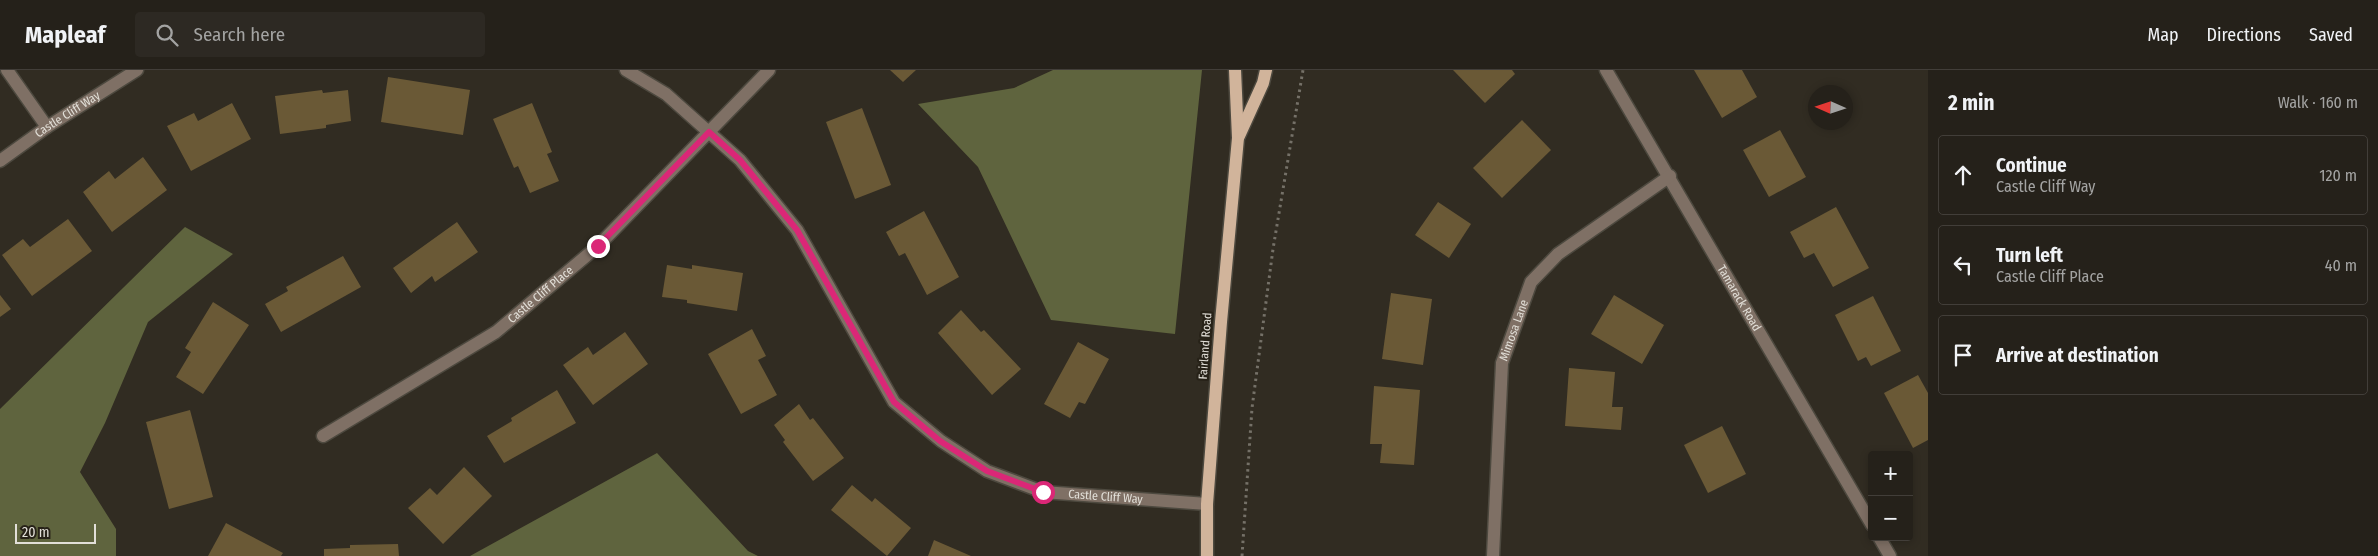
<!DOCTYPE html>
<meta charset="utf-8">
<style>
:root{--surface:#25211a;--page:#2d2923;--text:#f1f3f6;--muted:#a3a3a2;--line:#423e39}
body{margin:0;font-family:"Fira Sans Condensed",sans-serif;background:var(--page);color:var(--text)}
.controls{position:absolute;right:15px;bottom:15px;display:grid;overflow:hidden;border-radius:5px;box-shadow:0 2px 8px #0003}
.controls button{width:45px;height:45px;display:grid;place-items:center;padding:0;border:0;border-bottom:1px solid var(--line);background:var(--surface);color:var(--text);font:25px sans-serif}
.compass{position:absolute;left:1808px;top:15px;width:45px;height:45px;border-radius:50%;background:var(--surface);box-shadow:0 2px 8px #0003;rotate:273deg}
.scale{position:absolute;left:15px;bottom:12px;width:81px;box-sizing:border-box;padding-left:5px;border:2px solid #e2dfd8;border-top:0;font-size:14px;line-height:18px;white-space:nowrap;color:#e2dfd8;-webkit-text-stroke:4px #272218;paint-order:stroke}
.stop{position:absolute;width:15px;height:15px;margin:-11px;border:4px solid #db2777;border-radius:50%;background:#fff}
.stop.end{background:#db2777;border-color:#fff;box-shadow:0 1px 5px #0008}
.list{margin:0;padding:0;list-style:none}
h2{display:flex;justify-content:space-between;align-items:center;height:65px;margin:0;padding:0 20px;font-size:21px}
h2 small{font-size:16px;font-weight:400;color:var(--muted)}
.list li{display:grid;grid-template-columns:32px 1fr auto;gap:15px;align-items:center;box-sizing:border-box;height:80px;margin:0 10px 10px;padding:0 10px;border:1px solid var(--line);border-radius:5px}
.list b{display:block;font-size:19px;white-space:nowrap}
.list p{margin:0;font-size:16px;white-space:nowrap;color:var(--muted)}
.list em{font-size:16px;font-style:normal;color:var(--muted)}
.icon{flex:none;width:28px;height:28px;fill:none;stroke:currentColor;stroke-width:2;stroke-linecap:round;stroke-linejoin:round}
.map{position:relative;flex:none;width:1928px;height:486px;overflow:hidden}
header{display:flex;align-items:center;gap:30px;box-sizing:border-box;height:70px;padding:0 25px;background:var(--surface);border-bottom:1px solid var(--line)}
header strong{font-size:24px}
nav{display:flex;gap:28px;margin-inline-start:auto;font-size:18px}
.search{width:350px;height:45px;background:var(--page);display:flex;align-items:center;gap:12px;box-sizing:border-box;padding:0 18px;border-radius:5px;color:var(--muted);font-size:19px}
main{display:flex}
aside{flex:1;background:var(--surface)}
.map>svg:first-child{display:block}
</style>
<header>
<strong>Mapleaf</strong>
<div class="search"><svg class="icon" aria-label="search" viewBox="0 0 24 24"><circle cx="10" cy="10" r="6"/><path d="M15 15l6 6"/></svg>Search here</div>
<nav><a>Map</a><a>Directions</a><a>Saved</a></nav>
</header>
<main>
<div class="map">
<svg width="1928" height="486" viewBox="0 0 1928 486">
<rect width="100%" height="100%" fill="#312c22"/>
<g fill="#5f643e">
<path d="M1053 0H1202L1175 264 1051 250 978 97 918 34 1014 18Z"/>
<path d="M185 157 233 184 148 252 105 353 80 402 116 459V486H0V339Z"/>
<path d="M657 383 748 481 758 486H470Z"/>
</g>
<g fill="#6a5936">
<path d="M890 0H916L903 12Z"/>
<path d="M1453 0H1512L1515 4 1485 33Z"/>
<path d="M1694 0H1742L1757 27 1722 48Z"/>
<path d="M388 7 470 20 463 65 381 52Z"/>
<path d="M322 20 323 23 348 20 351 51 326 55V58L280 64 275 26Z"/>
<path d="M232 33 251 69 191 101 167 56 194 43 198 51Z"/>
<path d="M532 33 552 82 547 84 559 111 530 123 518 96 514 98 493 49Z"/>
<path d="M862 38 891 115 855 129 826 52Z"/>
<path d="M1522 50 1551 80 1502 128 1473 98Z"/>
<path d="M1780 60 1806 107 1769 127 1743 80Z"/>
<path d="M143 87 167 120 112 162 83 122 109 101 115 109Z"/>
<path d="M1438 132 1471 154 1449 188 1415 165Z"/>
<path d="M1836 137 1869 198 1833 217 1814 183 1804 188 1790 162Z"/>
<path d="M924 141 959 207 927 225 905 183 899 186 886 162Z"/>
<path d="M68 149 92 181 32 226 2 185 23 169 30 177Z"/>
<path d="M457 152 478 182 435 212 432 206 411 223 393 198Z"/>
<path d="M343 186 361 217 281 262 265 234 288 221 286 217Z"/>
<path d="M667 195 692 199V195L743 203 737 241 687 233V230L662 227Z"/>
<path d="M1391 223 1432 229 1423 295 1382 289Z"/>
<path d="M0 225 11 239 0 247Z"/>
<path d="M1614 225 1664 255 1642 294 1591 264Z"/>
<path d="M1873 226 1901 281 1871 296 1866 287 1858 291 1835 245Z"/>
<path d="M213 232 249 255 203 324 176 307 191 282 185 278Z"/>
<path d="M961 240 981 262 984 260 1021 299 992 325 938 263Z"/>
<path d="M752 259 766 286 758 290 777 325 741 344 708 284Z"/>
<path d="M625 262 648 294 593 335 563 295 588 277 593 285Z"/>
<path d="M1078 272 1109 289 1085 334 1079 332 1070 348 1044 334Z"/>
<path d="M1569 298 1615 302 1612 337H1623L1621 360 1565 356Z"/>
<path d="M1918 305 1928 323V370L1913 378 1884 323Z"/>
<path d="M1374 316 1420 320 1414 395 1380 393 1382 374H1370Z"/>
<path d="M557 320 576 353 504 393 487 366 512 351 511 348Z"/>
<path d="M799 334 810 350 813 348 844 388 813 411 783 372 785 370 774 355Z"/>
<path d="M190 340 213 427 169 439 146 352Z"/>
<path d="M1722 356 1746 404 1708 423 1684 375Z"/>
<path d="M464 397 492 426 443 474 408 438 430 418 437 425Z"/>
<path d="M852 415 872 432 875 428 911 458 887 486 831 440Z"/>
<path d="M226 453 283 483 281 486H208Z"/>
<path d="M934 470 971 486H928Z"/>
<path d="M398 474 399 486H324V479L350 478V475Z"/>
</g>
<g fill="none" stroke-linecap="round" stroke-linejoin="round">
<defs>
<g id="minor">
<path d="M7 0 47 57"/>
<path id="s1" d="M626 0 666 24 740 90 797 160 894 332 941 371 987 401 1043 422 1207 434"/>
<path id="s2" d="M1606 0 1872 455"/>
<path id="s3" d="M0 91 47 57 137 0"/>
<path id="s4" d="M323 366 496 262 598 176 769 0"/>
<path d="M1879 467 1890 486"/>
<path id="s5" d="M1493 486 1502 293 1531 212 1558 184 1670 106"/>
</g>
<g id="major">
<path d="M1239 66 1263 13 1266 0"/>
<path d="M1207 486V434L1221 252 1238 68 1235 0"/>
</g>
</defs>
<use href="#minor" stroke="#4d493f" stroke-width="15"/>
<use href="#major" stroke="#4d493f" stroke-width="15"/>
<path stroke="#757168" stroke-width="3" stroke-dasharray="2.5 4" stroke-linecap="butt" d="M1242 486 1252 338 1273 179 1303 0"/>
<use href="#minor" stroke="#7f7065" stroke-width="12"/>
<use href="#major" stroke="#d1b49b" stroke-width="12"/>
</g>
<g fill="none" stroke-linecap="round" stroke-linejoin="round">
<path stroke="#db2777" stroke-width="6" d="M598 176 709 62 740 90 797 160 894 332 940 371 987 401 1043 422"/>
</g>
<g text-anchor="middle" stroke-width="4.5" stroke-linejoin="round" paint-order="stroke">
<g font-size="12" fill="#e2dfd8" stroke="#272218">
<text dy="4" stroke="none"><textPath href="#s3" startOffset="82">Castle Cliff Way</textPath></text>
<text dy="4" stroke="none"><textPath href="#s4" startOffset="260">Castle Cliff Place</textPath></text>
<text dy="4" stroke="none"><textPath href="#s2" startOffset="264">Tamarack Road</textPath></text>
<text dy="4" stroke="none"><textPath href="#s5" startOffset="228">Mimosa Lane</textPath></text>
<text transform="translate(1205 276) rotate(-86)" y="4">Fairland Road</text>
<text dy="4" stroke="none"><textPath href="#s1" startOffset="672">Castle Cliff Way</textPath></text>
</g>
</g>
</svg>
<div class="controls">
<button>+</button>
<button>−</button>
</div>
<svg class="compass" viewBox="-18 -18 36 36"><path d="M0-13l5 13h-10z" fill="#e53935"/><path d="M0 13l5-13h-10z" fill="#a3a3a2"/></svg>
<div class="scale">20 m</div>
<div class="stop" style="left:1043px;top:422px"></div>
<div class="stop end" style="left:598px;top:176px"></div>
</div>
<aside>
<h2>2 min<small>Walk · 160 m</small></h2>
<ul class="list">
<li><svg class="icon" aria-label="ahead" viewBox="0 0 24 24"><path d="M12 20V5M6 11l6-6 6 6"/></svg><div><b>Continue</b><p>Castle Cliff Way</p></div><em>120 m</em></li>
<li><svg class="icon" aria-label="left" viewBox="0 0 24 24"><path d="M17 20v-9H6M10 6l-5 5 5 5"/></svg><div><b>Turn left</b><p>Castle Cliff Place</p></div><em>40 m</em></li>
<li><svg class="icon" aria-label="arrive" viewBox="0 0 24 24"><path d="M6 21V4h12l-3 4 3 4H6"/></svg><div><b>Arrive at destination</b></div></li>
</ul>
</aside>
</main>
